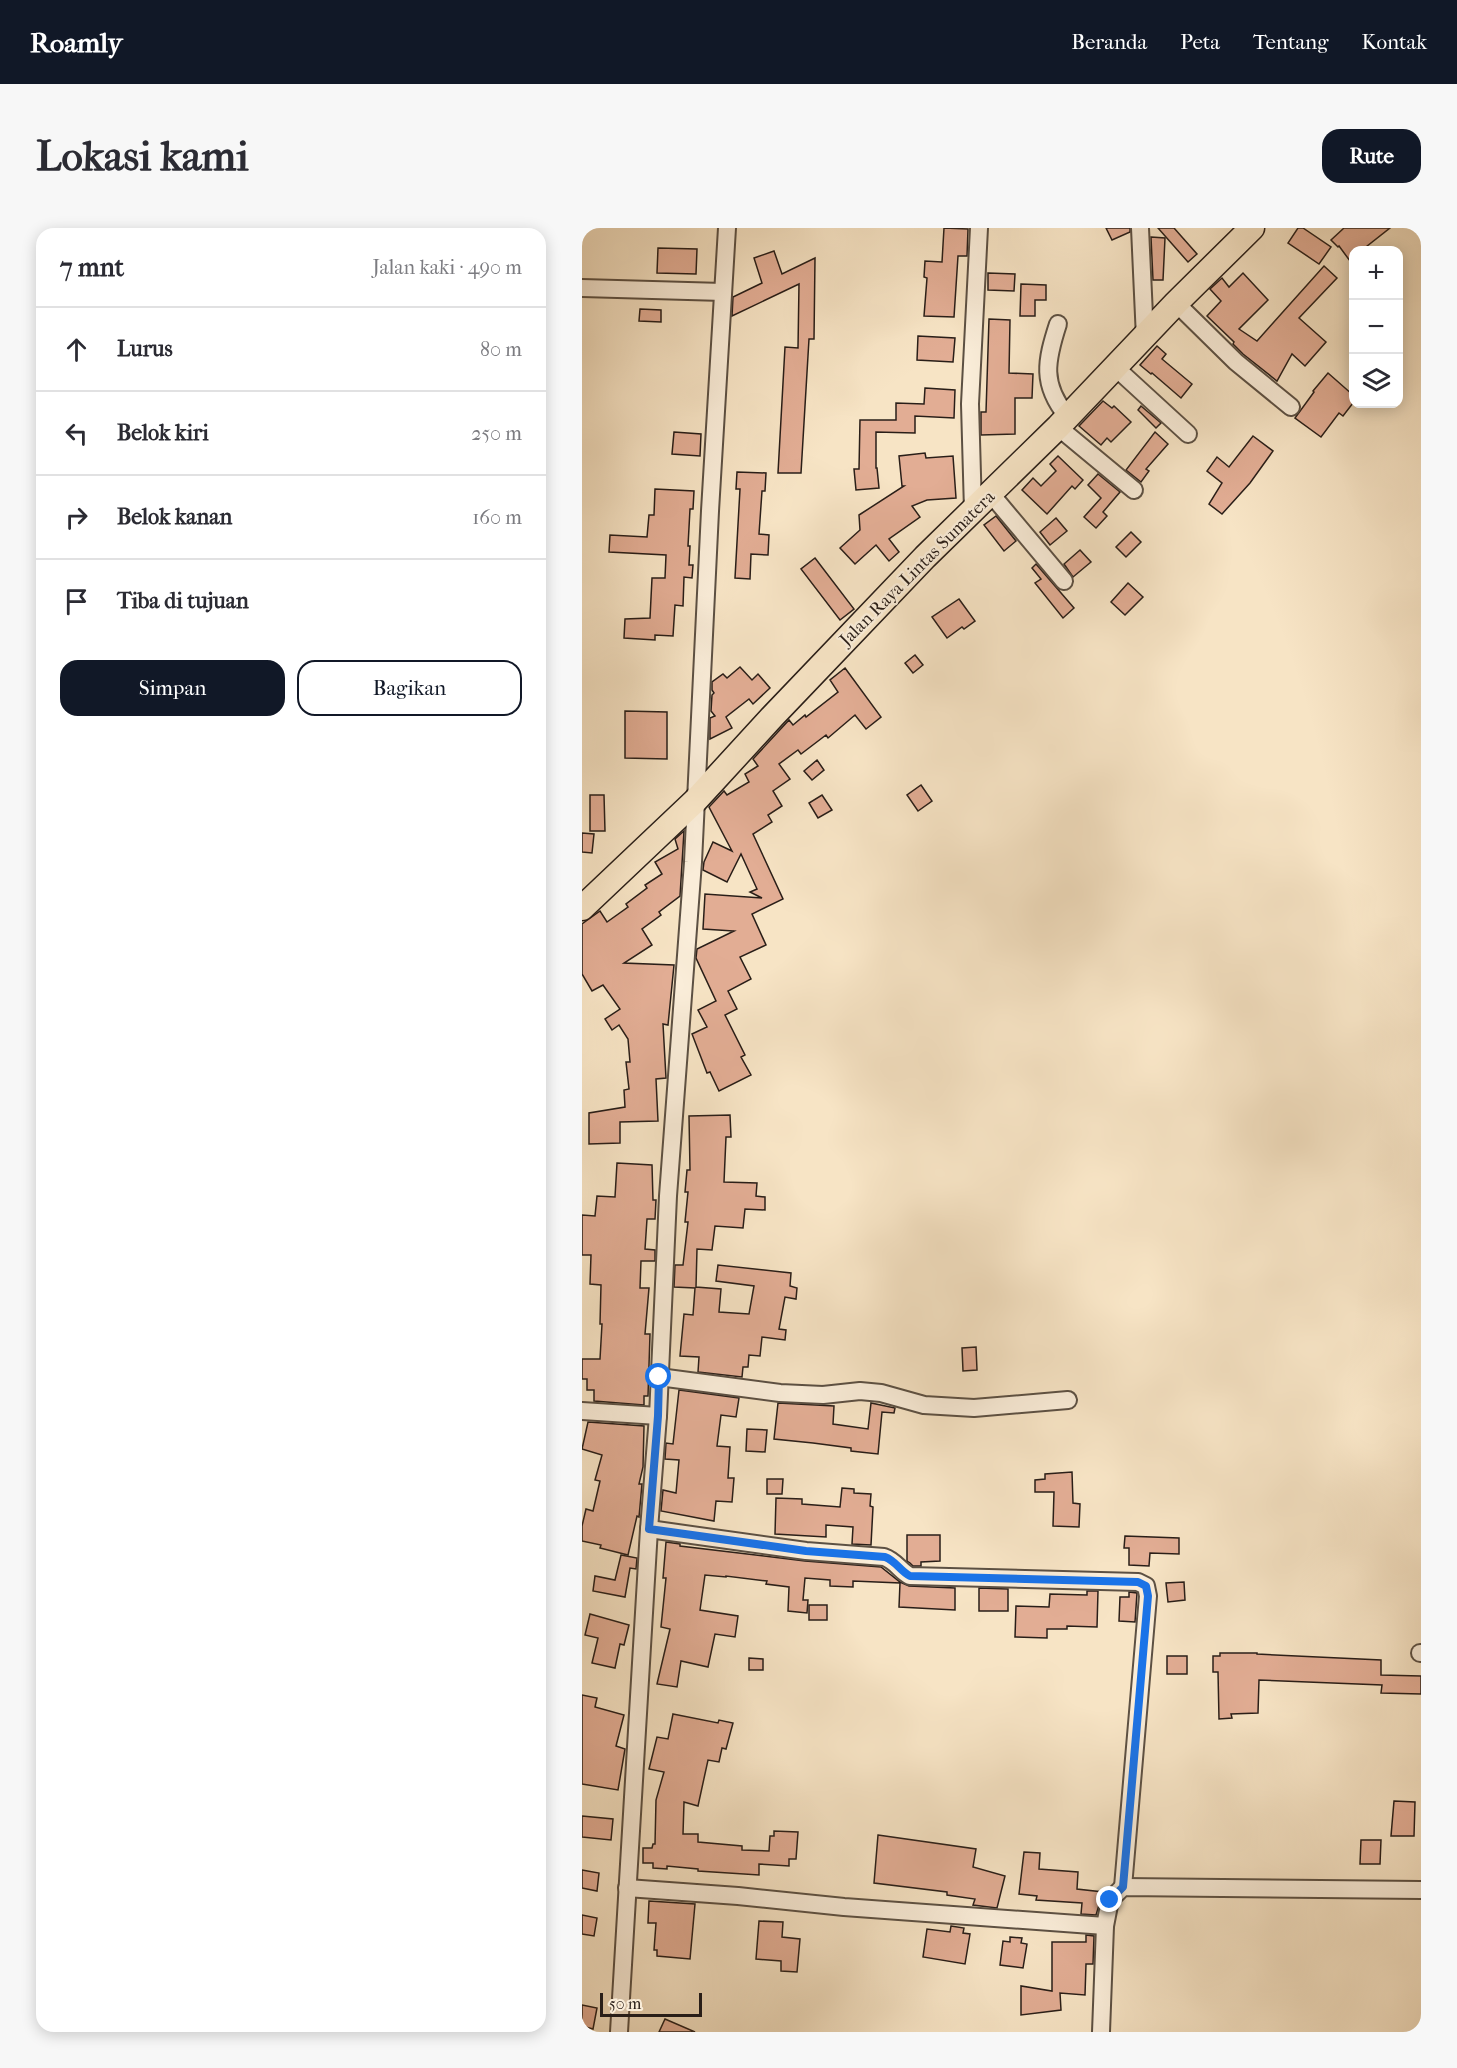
<!DOCTYPE html>
<html lang="id">
<meta charset="utf-8">
<style>
:root{--surface:#fff;--page:#f7f7f7;--text:#2b2b33;--muted:#7c7c81;--line:#e1e1e2;--accent:#111827}
body{margin:0;font-family:"IM FELL French Canon",serif;background:var(--page);color:var(--text)}
.controls{position:absolute;right:18px;top:18px;display:grid;overflow:hidden;border-radius:12px;box-shadow:0 3px 15px #0003}
.controls button{width:54px;height:54px;display:grid;place-items:center;padding:0;border:0;border-bottom:2px solid var(--line);background:var(--surface);color:var(--text);font:30px sans-serif}
.scale{position:absolute;left:18px;bottom:15px;width:102px;box-sizing:border-box;padding-left:6px;border:3px solid #291e18;border-top:0;font-size:16px;line-height:21px;white-space:nowrap;color:#291e18;-webkit-text-stroke:4px #faedd9;paint-order:stroke}
.stop{position:absolute;width:18px;height:18px;margin:-14px;border:4px solid #1a73e8;border-radius:50%;background:#fff}
.stop.end{background:#1a73e8;border-color:#fff;box-shadow:0 2px 6px #0008}
.list{margin:0;padding:0;list-style:none}
h2{display:flex;justify-content:space-between;align-items:center;height:78px;margin:0;padding:0 24px;font-size:26px}
h2 small{font-size:20px;font-weight:400;color:var(--muted)}
.list li{display:grid;grid-template-columns:39px 1fr auto;gap:18px;align-items:center;box-sizing:border-box;height:84px;padding:0 24px;border-top:2px solid var(--line)}
.list b{display:block;font-size:22px;white-space:nowrap}
.list em{font-size:20px;font-style:normal;color:var(--muted)}
.actions{display:flex;gap:12px;padding:18px 24px}
.actions a{flex:1;padding:14px 0;border:2px solid var(--accent);border-radius:18px;text-align:center;font-size:21px;color:var(--accent)}
.actions .main{background:var(--accent);color:#fff}
.icon{flex:none;width:33px;height:33px;fill:none;stroke:currentColor;stroke-width:2;stroke-linecap:round;stroke-linejoin:round}
.map{position:relative;flex:none;width:839px;height:1804px;overflow:hidden;border-radius:18px}
header{display:flex;align-items:center;gap:36px;box-sizing:border-box;height:84px;padding:0 30px;background:var(--accent);color:#fff}
header strong{font-size:28px}
nav{display:flex;gap:33px;margin-inline-start:auto;font-size:21px}
.intro{display:flex;align-items:center;justify-content:space-between;box-sizing:border-box;height:144px;padding:0 36px}
h1{margin:0;font-size:42px}
.button{padding:15px 27px;border-radius:18px;background:var(--accent);color:#fff;font-size:21px;font-weight:700}
main{display:flex;gap:36px;padding:0 36px}
aside{flex:1;background:var(--surface);border-radius:18px;box-shadow:0 3px 15px #0003}
.map>svg:first-child{display:block}
</style>
<header>
<strong>Roamly</strong>
<nav><a>Beranda</a><a>Peta</a><a>Tentang</a><a>Kontak</a></nav>
</header>
<div class="intro"><h1>Lokasi kami</h1><a class="button">Rute</a></div>
<main>
<aside>
<h2>7 mnt<small>Jalan kaki · 490 m</small></h2>
<ul class="list">
<li><svg class="icon" aria-label="ahead" viewBox="0 0 24 24"><path d="M12 20V5M6 11l6-6 6 6"/></svg><div><b>Lurus</b></div><em>80 m</em></li>
<li><svg class="icon" aria-label="left" viewBox="0 0 24 24"><path d="M17 20v-9H6M10 6l-5 5 5 5"/></svg><div><b>Belok kiri</b></div><em>250 m</em></li>
<li><svg class="icon" aria-label="right" viewBox="0 0 24 24"><path d="M7 20v-9h11M14 6l5 5-5 5"/></svg><div><b>Belok kanan</b></div><em>160 m</em></li>
<li><svg class="icon" aria-label="arrive" viewBox="0 0 24 24"><path d="M6 21V4h12l-3 4 3 4H6"/></svg><div><b>Tiba di tujuan</b></div></li>
</ul>
<div class="actions"><a class="main">Simpan</a><a>Bagikan</a></div>
</aside>
<div class="map">
<svg width="839" height="1804" viewBox="0 0 839 1804">
<rect width="100%" height="100%" fill="#f7e4c5"/>
<filter id="stains"><feTurbulence type="fractalNoise" baseFrequency=".00333" numOctaves="4"/><feColorMatrix values="0 0 0 0 .2 0 0 0 0 .09 0 0 0 0 .02 0 0 0 .5 -.17"/></filter>
<radialGradient id="worn" r=".72"><stop offset=".6" stop-color="#630" stop-opacity="0"/><stop offset="1" stop-color="#630" stop-opacity=".3"/></radialGradient>
<g fill="#e2ad94" stroke="#291e18" stroke-width="1.5">
<path d="M362 0 386 1 385 28H376L372 89 342 88 345 50 342 49 343 33 360 34Z"/>
<path d="M524 0H548V4L530 12Z"/>
<path d="M576 0H592L615 26 606 34Z"/>
<path d="M716 0H721L749 19 737 36 706 15Z"/>
<path d="M762 0H808L780 22H771V37L757 18 756 19 749 12Z"/>
<path d="M569 9 583 10 581 52H571Z"/>
<path d="M76 20 115 21 114 46 75 45Z"/>
<path d="M192 23 200 46 233 30 232 111H227L219 245H196L203 119 216 120 217 56 150 88 151 69 180 55 172 30Z"/>
<path d="M742 38 755 50 717 90 744 114 723 138 710 126 695 153 661 126 651 116 652 114 625 88 639 73 628 61 640 50 647 59 661 45 686 72 657 101 675 113Z"/>
<path d="M406 45 433 46 432 63 406 62Z"/>
<path d="M439 56 464 57V72H453V88H438Z"/>
<path d="M58 81 79 82V94L57 93Z"/>
<path d="M407 91 428 92 427 145 451 146 450 170H433V206L399 207V184H404Z"/>
<path d="M336 108 373 110 371 134 335 132Z"/>
<path d="M575 118 584 126 580 131 610 156 599 170 570 145 569 146 558 137Z"/>
<path d="M746 145 771 167V175L761 188 757 185 739 209 713 190 732 164 731 163Z"/>
<path d="M343 160 373 162 372 190 333 188V205L294 204V240H295L297 260 274 262 272 241H277L278 192H314V175L342 176Z"/>
<path d="M521 173 530 180 532 178 549 194 529 214 525 210 519 217 497 198Z"/>
<path d="M559 178 579 195 574 200 556 182Z"/>
<path d="M92 204 119 206 118 228 90 226Z"/>
<path d="M573 204 586 216 564 241 567 243 559 254 544 242Z"/>
<path d="M671 208 691 223 668 255 640 286 627 276 640 255 625 243 635 229 647 239Z"/>
<path d="M343 225 344 230 371 228 374 270 345 272 330 278 338 289 307 311 317 324 307 333 294 317 273 336 258 320 278 302 277 287 322 258H320L317 228Z"/>
<path d="M476 228 501 252 493 261 490 258 465 286 440 262 451 250 459 258 474 243 468 236Z"/>
<path d="M155 244 184 245 183 263H180L177 306 187 307 186 327 169 326 168 351 153 350 158 261H154Z"/>
<path d="M516 246 538 264 521 284 525 288 514 300 502 289 519 270 506 257Z"/>
<path d="M73 261 112 263 111 281H108L106 318H108L107 337H111L110 350 102 349 101 378 93 377 91 408 73 407V412L42 410 43 391 68 390 70 350H83L84 327 27 324 28 307 65 309 67 287H72Z"/>
<path d="M414 288 434 313 422 323 402 297Z"/>
<path d="M474 290 485 303 468 317 458 304Z"/>
<path d="M549 304 559 314 544 329 534 319Z"/>
<path d="M498 322 509 334 491 349 482 336Z"/>
<path d="M233 330 272 381 258 392 219 341Z"/>
<path d="M454 336 492 380 481 390 453 355 459 351 450 340Z"/>
<path d="M546 355 561 369 543 387 529 374Z"/>
<path d="M377 371 393 393 382 401 380 399 365 410 350 389Z"/>
<path d="M333 427 341 437 331 445 323 435Z"/>
<path d="M158 439 170 452 176 446 188 460 171 476 167 471 144 489 150 500 128 511V490L133 488 129 483 130 467 132 465 130 462V454L141 446 145 450Z"/>
<path d="M263 440 299 489 284 501 273 487 246 510 244 507 219 526 216 522 197 536 208 551 191 563 200 578 186 587 190 594 171 606 201 671 170 686 184 717 158 729 169 751 146 763 155 781 143 787 163 827 159 829 169 847 137 863 128 844 125 845 110 806 125 799 116 782 134 773 114 730 115 721 152 703 121 701 123 666 180 670 168 664 175 661 159 626 145 654 121 642 122 634 131 614 150 623 127 579 142 563 145 567 167 554 163 546 176 538 171 531 207 492 211 497 223 487 224 489 256 464 248 452Z"/>
<path d="M43 483 85 484V531L43 530Z"/>
<path d="M235 532 242 542 230 552 222 543Z"/>
<path d="M339 557 350 573 336 583 325 567Z"/>
<path d="M8 567H22L23 603H8Z"/>
<path d="M240 567 250 582 236 590 227 575Z"/>
<path d="M102 603 98 668 77 684 79 687 60 701 70 717 42 735 92 737 86 797 81 796 84 850 74 851 76 893 38 894V915L7 916V885L43 879 42 862 47 861 44 834H48L46 811 37 797 30 802 23 791 38 781 21 757 10 763 0 746V696L18 683 25 694 46 679 44 676 65 660 63 657 80 646 73 634 96 621 93 611Z"/>
<path d="M0 605 12 606 10 625 0 624Z"/>
<path d="M148 887 149 909H144L142 954 175 955 174 968 183 969V982L163 981 161 1000 133 998 130 1022 115 1021 114 1059 139 1061 137 1084 167 1086 172 1058 134 1053 136 1037 209 1045 208 1058 215 1060 214 1071 203 1069 197 1101 204 1102 203 1112 180 1109 178 1128 167 1127 166 1139H161L160 1149 116 1144 117 1129 98 1128 102 1086 111 1087 113 1060 92 1059 93 1037H101L106 994H103L106 964H103L105 942H108L107 888Z"/>
<path d="M35 935 70 937 71 972H74L73 991H65L63 1021 73 1022V1033H59L58 1060H67L63 1106H68L66 1168H62V1177L12 1173V1162H5V1151H0V1131H18L20 1096H18L19 1057 8 1056 9 1027H0V987L13 988 15 968 33 969Z"/>
<path d="M394 1119 395 1142 381 1143 380 1120Z"/>
<path d="M97 1162 157 1170 154 1189 139 1187 135 1218 148 1219 146 1250H152L150 1274 134 1273 132 1293 79 1283 81 1262 94 1265 97 1232 83 1231 84 1215 91 1216Z"/>
<path d="M196 1175 252 1178 251 1196 286 1201 289 1175 313 1180 312 1185 300 1184 296 1226 269 1223V1220L231 1215 192 1211Z"/>
<path d="M6 1194 62 1198 61 1239 57 1256H60L57 1289 55 1288 46 1327 18 1320 19 1317 0 1313V1298L4 1281 11 1283 18 1253 13 1252 20 1227 0 1221Z"/>
<path d="M165 1201 185 1202 183 1224 164 1223Z"/>
<path d="M490 1244 491 1275 498 1276 497 1299 471 1298 472 1264H453V1252L463 1251V1246Z"/>
<path d="M185 1251H201L200 1266H185Z"/>
<path d="M260 1260 272 1261V1265L289 1266 288 1278 291 1279 289 1317 270 1316 271 1299 244 1297V1309L193 1306 194 1270 220 1271V1276L258 1279Z"/>
<path d="M325 1307H358V1333L339 1334V1338H331L328 1335 325 1333Z"/>
<path d="M543 1308 597 1310V1326L568 1325 567 1338 547 1337V1320H542Z"/>
<path d="M84 1314 98 1316V1318L223 1333 299 1339 318 1354 327 1358 373 1360V1382L317 1379 318 1355 271 1353V1359L248 1358V1352L223 1350 221 1372H226L225 1385 206 1383 207 1359 184 1356 185 1353 144 1348V1349L123 1347 118 1382 156 1388 153 1409 133 1406 126 1439 99 1433 95 1459 75 1456 88 1401 79 1399 84 1350H81Z"/>
<path d="M39 1327 55 1330 54 1341 48 1340 43 1369 11 1363 13 1348 33 1352Z"/>
<path d="M602 1354 603 1372 586 1374 584 1355Z"/>
<path d="M397 1360 426 1361V1383H397Z"/>
<path d="M505 1363H516L515 1399 485 1398V1401H465V1410L433 1409 434 1378 467 1379 468 1366 505 1367Z"/>
<path d="M547 1364 555 1365 553 1394 537 1393 538 1369H547Z"/>
<rect x="227" y="1377" width="18" height="15"/>
<path d="M8 1386 47 1397 42 1417 38 1416 33 1440 10 1435 16 1410 3 1407Z"/>
<path d="M638 1425H675V1426L799 1432V1447L839 1448V1466L799 1465 800 1457 677 1452 676 1485 649 1486 650 1490 637 1491 636 1444H631V1428H638Z"/>
<rect x="585" y="1428" width="20" height="18"/>
<path d="M167 1430 181 1431V1442H167Z"/>
<path d="M0 1467 15 1470 13 1479 42 1487 34 1518 43 1521 36 1562 0 1556Z"/>
<path d="M91 1486 136 1495 137 1492 151 1495 144 1521 140 1520 137 1534 126 1532 116 1578 102 1574 101 1606H116V1614L160 1618V1622L187 1623 188 1608H192V1603L216 1604 214 1631H207V1638L177 1636V1647L116 1643V1641L85 1638V1641L71 1640V1635H61V1620H70L71 1616H73L74 1572 82 1544 67 1541 75 1509 86 1511Z"/>
<path d="M812 1573 833 1574 832 1608H809Z"/>
<path d="M0 1588 31 1591 29 1612 0 1609Z"/>
<path d="M296 1607 394 1621 391 1639 423 1648 415 1680 391 1677 393 1671 365 1667V1664L292 1655Z"/>
<path d="M779 1612H799L798 1636H778Z"/>
<path d="M442 1624 458 1625 457 1641 496 1644 495 1661 521 1664 514 1687 499 1686 500 1675 454 1672 455 1668 437 1666Z"/>
<path d="M0 1642 17 1645 15 1663 0 1660Z"/>
<path d="M67 1673 113 1676 108 1731 75 1728V1722H72L74 1695H66Z"/>
<path d="M0 1687 15 1690 12 1708 0 1706Z"/>
<path d="M177 1693 201 1694 200 1709 218 1711 215 1744 199 1743V1733L174 1731Z"/>
<path d="M369 1698 382 1700 381 1705 388 1706 383 1736 341 1729 345 1701 368 1704Z"/>
<path d="M504 1707 512 1708 511 1736H504L503 1767 478 1765 479 1782 439 1787V1758L470 1763V1714H504Z"/>
<path d="M428 1709 440 1710 439 1715 445 1716 441 1740 418 1737 421 1713 428 1714Z"/>
<path d="M0 1777 15 1780 11 1801 0 1798Z"/>
<path d="M83 1791 113 1804H77Z"/>
</g>
<g fill="none" stroke-linecap="round" stroke-linejoin="round">
<defs>
<g id="minor">
<path d="M558 0 563 110"/>
<path d="M0 60 141 64"/>
<path d="M594 75 654 134 709 179"/>
<path d="M476 96C464 133 459 156 485 188"/>
<path d="M534 140 606 206"/>
<path d="M476 199 552 262"/>
<path d="M409 266 482 353"/>
<path d="M391 282 388 176 397 0"/>
<path d="M77 1149 198 1165 241 1167 278 1163 299 1165 342 1177 392 1180 486 1172"/>
<path d="M0 1183 76 1188"/>
<path d="M67 1301 224 1323 302 1329C314 1333 318 1343 328 1348L556 1354 564 1358 566 1368 541 1659"/>
<path d="M838 1425H839"/>
<path d="M45 1660 156 1668 262 1679 523 1698"/>
<path d="M37 1804 67 1301 76 1188 86 968 111 634 128 283 145 0"/>
<path d="M519 1804 523 1698 528 1672 541 1659 839 1662"/>
</g>
<path id="highway" d="M0 680 113 573 191 488 343 329 476 199 594 75 670 0"/>
</defs>
<use href="#minor" stroke="#5c5043" stroke-width="20"/>
<use href="#highway" stroke="#291e18" stroke-width="27"/>
<use href="#minor" stroke="#faedd9" stroke-width="16"/>
<use href="#highway" stroke="#f7e4c5" stroke-width="24"/>
</g>
<g fill="none" stroke-linecap="round" stroke-linejoin="round">
<path stroke="#1a73e8" stroke-width="8" d="M77 1149 76 1188 67 1301 224 1323 303 1329C314 1333 318 1343 328 1348L556 1354 564 1358 566 1368 541 1659 528 1672"/>
</g>
<g text-anchor="middle" stroke-width="4.5" stroke-linejoin="round" paint-order="stroke">
<g font-size="18" fill="#291e18" stroke="#faedd9">
<text transform="translate(335 340) rotate(-45)" y="6">Jalan Raya Lintas Sumatera</text>
</g>
</g>
<rect width="100%" height="100%" filter="url(#stains)"/>
<rect width="100%" height="100%" fill="url(#worn)"/>
</svg>
<div class="controls">
<button>+</button>
<button>−</button>
<button><svg class="icon" aria-label="layers" viewBox="0 0 24 24"><path d="M12 4l9 5-9 5-9-5zM3 14l9 5 9-5"/></svg></button>
</div>
<div class="scale">50 m</div>
<div class="stop" style="left:77px;top:1149px"></div>
<div class="stop end" style="left:528px;top:1672px"></div>
</div>
</main>
